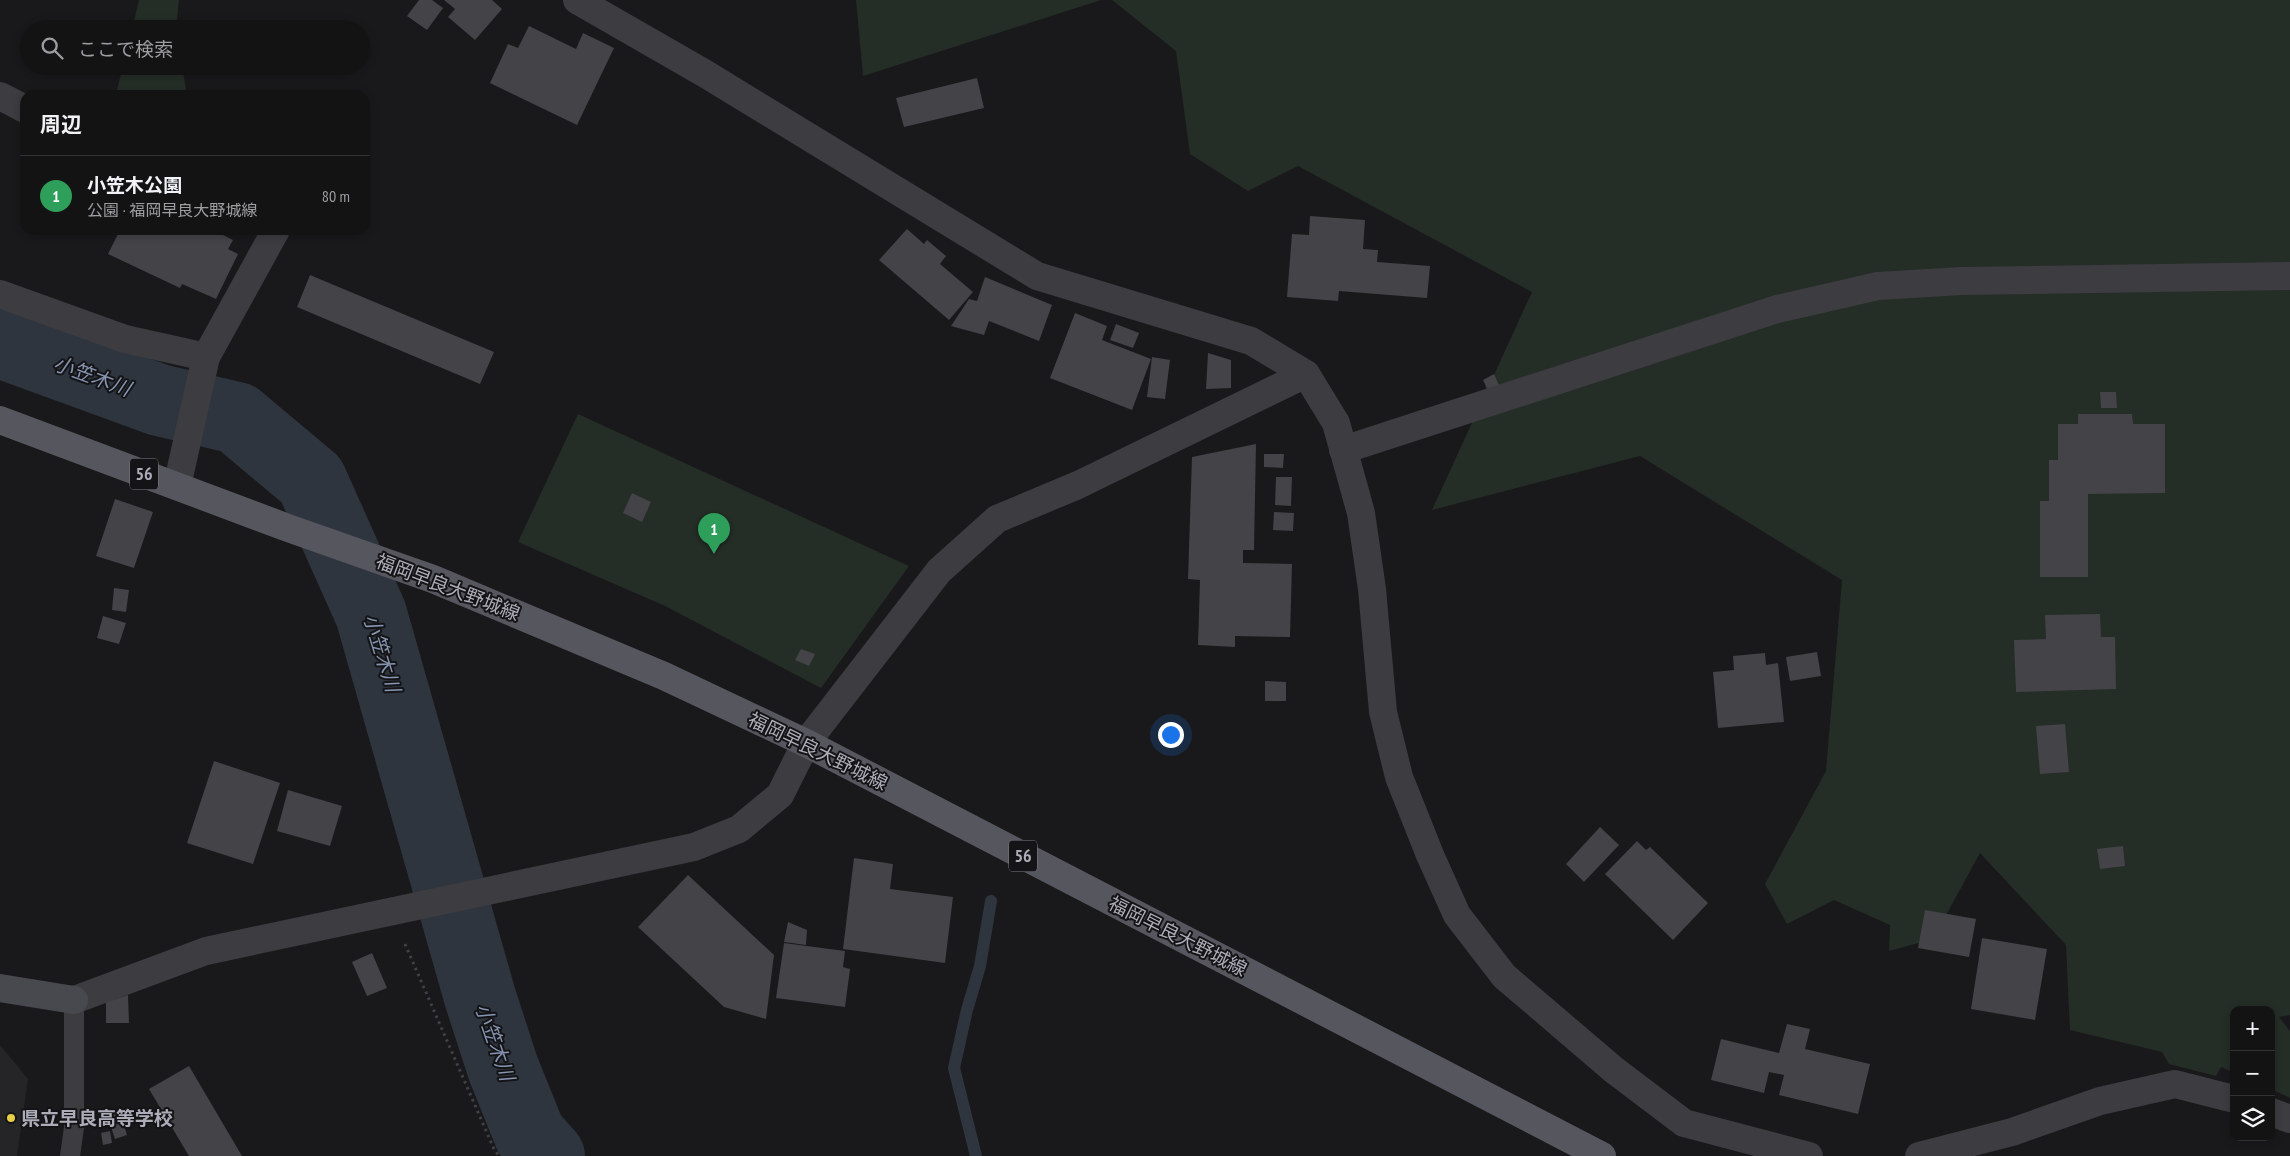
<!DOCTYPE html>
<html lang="ja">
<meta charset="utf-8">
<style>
:root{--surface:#131314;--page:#1c1c1d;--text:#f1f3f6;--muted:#9d9ea0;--line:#323234;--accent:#7c3aed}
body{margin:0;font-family:"PT Sans Narrow","Noto Sans JP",sans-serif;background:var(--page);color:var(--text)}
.controls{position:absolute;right:15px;bottom:15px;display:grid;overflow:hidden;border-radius:10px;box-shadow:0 2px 8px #0003}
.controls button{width:45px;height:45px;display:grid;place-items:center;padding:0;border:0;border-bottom:1px solid var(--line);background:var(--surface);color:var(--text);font:25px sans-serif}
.you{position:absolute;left:1170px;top:734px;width:18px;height:18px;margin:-12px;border:4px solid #fff;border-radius:50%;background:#1a73e8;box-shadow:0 0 0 8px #1a73e833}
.badge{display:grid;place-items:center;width:32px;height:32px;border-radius:50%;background:var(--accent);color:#fff;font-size:16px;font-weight:700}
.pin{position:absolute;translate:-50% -41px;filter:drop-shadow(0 1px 2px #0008)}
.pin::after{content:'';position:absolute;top:26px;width:18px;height:15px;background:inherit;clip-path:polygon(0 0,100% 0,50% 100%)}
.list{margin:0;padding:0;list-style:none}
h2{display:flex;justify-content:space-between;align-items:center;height:65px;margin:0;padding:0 20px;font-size:21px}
h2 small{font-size:16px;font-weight:400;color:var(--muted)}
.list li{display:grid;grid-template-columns:32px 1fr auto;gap:15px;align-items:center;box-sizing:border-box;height:80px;padding:0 20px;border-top:1px solid var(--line)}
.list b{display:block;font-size:19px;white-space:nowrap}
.list p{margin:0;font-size:16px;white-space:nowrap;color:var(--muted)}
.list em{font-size:16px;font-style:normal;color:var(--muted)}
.icon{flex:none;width:28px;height:28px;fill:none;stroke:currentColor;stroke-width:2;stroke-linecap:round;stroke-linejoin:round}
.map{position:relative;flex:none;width:2290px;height:1156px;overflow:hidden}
.search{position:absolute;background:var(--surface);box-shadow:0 2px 8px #0003;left:20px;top:20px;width:350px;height:55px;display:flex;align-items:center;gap:12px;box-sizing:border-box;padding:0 18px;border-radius:28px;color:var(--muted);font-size:19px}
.panel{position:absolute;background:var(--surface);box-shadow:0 2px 8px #0003;left:20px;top:90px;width:350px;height:145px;border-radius:15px}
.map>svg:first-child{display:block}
</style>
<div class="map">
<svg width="2290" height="1156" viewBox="0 0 2290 1156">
<rect width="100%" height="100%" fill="#19191b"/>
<path fill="#252528" d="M0 1045 28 1079 17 1156H0Z"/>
<g fill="#252d27">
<path d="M139 0H179L176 29H132Z"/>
<path d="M856 0H1101L863 76Z"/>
<path d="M1112 0H2290V1015L2279 1017 2290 1031V1098L2271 1089V1010H2234V1073L2221 1067 2216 1076 2169 1064 2162 1052 2070 1030 2066 945 1980 853 1933 939 1889 951 1890 925 1834 900 1787 924 1765 884 1826 771 1842 580 1640 456 1432 510 1532 292 1298 166 1248 191 1190 154 1176 51Z"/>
<path d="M123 66H182L187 95H119L117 90Z"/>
<path d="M578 414 909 566 821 688 665 606 518 542Z"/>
</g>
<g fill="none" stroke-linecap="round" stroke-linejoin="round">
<path stroke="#2f353e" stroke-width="12" d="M976 1156 954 1068 967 1010 980 966 991 901"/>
<path stroke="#2f353e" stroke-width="72" d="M0 342 159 400 237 418 311 480 371 614 480 997 503 1068 530 1135 549 1156"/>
</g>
<g fill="#434348">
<path d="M419 0H432L443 8 427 30 407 16Z"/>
<path d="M444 0H492L502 9 475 40 448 17 455 9Z"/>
<path d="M529 26 576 49 583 33 614 48 577 125 490 83 508 44 518 48Z"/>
<path d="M977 78 984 108 904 127 896 98Z"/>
<path d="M1310 216 1365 220 1363 249 1378 250 1377 262 1430 266 1427 298 1339 291 1338 301 1287 297 1292 234 1309 235Z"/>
<path d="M907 229 924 244 927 240 946 256 940 264 973 292 949 320 879 260Z"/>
<path d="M120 230H213L233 240 228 249 238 254 216 299 182 284 180 288 108 254Z"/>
<path d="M310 275 494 352 480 384 297 307Z"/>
<path d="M985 277 1052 305 1039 341 989 321 984 335 951 326 969 299 977 301Z"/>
<path d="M1075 313 1107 326 1102 340 1151 359 1132 410 1050 378Z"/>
<path d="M1116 324 1139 333 1133 348 1110 340Z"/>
<path d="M1208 353 1231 360V388L1206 389Z"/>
<path d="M1152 357 1170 360 1165 399 1147 397Z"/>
<path d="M1494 374 1499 385 1488 391 1483 380Z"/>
<path d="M2100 392H2116L2117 408H2101Z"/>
<path d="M2078 414H2132L2133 424H2165V493L2088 494V577H2040V501H2049V460H2058V424H2078Z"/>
<path d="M1256 444 1254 550H1243V563L1292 564 1290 637 1235 636V647L1198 645 1200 580 1188 579 1192 457Z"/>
<path d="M1264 454H1284L1283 468 1264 467Z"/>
<path d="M1276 477H1292L1291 506 1275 505Z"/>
<path d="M632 493 651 502 642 522 623 513Z"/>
<path d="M115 499 153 512 134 568 96 556Z"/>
<path d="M1274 512 1294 513 1293 531 1273 530Z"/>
<path d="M114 588 129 590 126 612 112 610Z"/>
<path d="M2100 614 2101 637H2115L2116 689 2016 692 2014 640 2046 639 2045 615Z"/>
<path d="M103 616 126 623 119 644 97 638Z"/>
<path d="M801 649 815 654 809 666 795 660Z"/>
<path d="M1817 652 1821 676 1790 681 1786 657Z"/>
<path d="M1765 653 1766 665 1778 663 1784 722 1718 728 1713 672 1734 670 1733 656Z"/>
<path d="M1265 681 1286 682V701H1265Z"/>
<path d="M2065 724 2069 772 2040 774 2036 726Z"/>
<path d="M214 761 280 783 253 864 187 843Z"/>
<path d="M288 790 342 806 330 846 277 831Z"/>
<path d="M1600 827 1619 845 1584 882 1566 864Z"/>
<path d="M1637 841 1646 850 1650 847 1708 903 1673 940 1605 874Z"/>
<path d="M2123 846 2125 866 2100 869 2097 849Z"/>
<path d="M854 858 893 864 890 889 953 897 945 963 843 949Z"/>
<path d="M688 875 774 955 766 1019 724 1007 638 927Z"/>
<path d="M1925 910 1976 919 1969 957 1918 948Z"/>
<path d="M788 922 807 930 806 945 784 942Z"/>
<path d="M1982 938 2047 949 2035 1020 1971 1009Z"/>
<path d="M784 943 845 951 843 967 850 969 845 1007 776 998Z"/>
<path d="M372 953 387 988 367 996 352 962Z"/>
<path d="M128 995 129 1023H106V1002Z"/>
<path d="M1787 1024 1810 1029 1805 1049 1870 1064 1858 1114 1779 1095 1784 1075 1769 1072 1764 1093 1711 1080 1721 1039 1779 1053Z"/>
<path d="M189 1066 242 1156H189L149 1089Z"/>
<path d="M120 1111 127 1135 115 1139 107 1115Z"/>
<path d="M110 1131 112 1143 103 1145 101 1133Z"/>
</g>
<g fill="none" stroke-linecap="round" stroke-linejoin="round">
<path stroke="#404146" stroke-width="3" stroke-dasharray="2.5 4" stroke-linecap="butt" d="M405 944 494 1149 499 1156"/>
<path stroke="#3c3c41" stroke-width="20" d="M70 1156 74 1128V1000"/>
<g stroke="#3c3c41" stroke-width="28">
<path d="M577 0 704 73 1037 276 1251 341 1306 374 1336 423 1361 513 1372 589 1383 712 1399 777 1430 855 1457 915 1504 976 1614 1070 1684 1123 1809 1156"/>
<path d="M0 96 25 109"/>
<path d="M0 294 125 339 206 357 177 486"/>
<path d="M206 357 276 230"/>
<path d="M1343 450 1777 309 1878 286 1962 281 2290 276"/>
<path d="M74 1000 206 951 694 847 739 829 780 795 806 743 939 571 997 519 1078 485 1306 374"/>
<path d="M2271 1112 2290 1119"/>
<path d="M1919 1156 2012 1132 2100 1101 2175 1084 2234 1099"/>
</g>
<path stroke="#48484f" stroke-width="28" d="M0 988 74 1000"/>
<path stroke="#56565e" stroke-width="28" d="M0 420 288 528 433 579 664 676 806 743 1602 1156"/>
</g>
<circle fill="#e5d046" stroke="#141416" stroke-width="2" cx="11" cy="1118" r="5"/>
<g text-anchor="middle" stroke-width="4" stroke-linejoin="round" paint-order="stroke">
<g fill="#141416" stroke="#7e7f88" stroke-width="1">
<rect x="130" y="458.5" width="28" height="31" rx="4"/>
<rect x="1009" y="840.5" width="28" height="31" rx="4"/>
</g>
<g font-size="18" font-weight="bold" fill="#acadb9">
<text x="144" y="480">56</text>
<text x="1023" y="862">56</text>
</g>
<g font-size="19" fill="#acadb9" stroke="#141416">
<text transform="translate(448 587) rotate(21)" y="7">福岡早良大野城線</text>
<text transform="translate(818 751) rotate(26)" y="7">福岡早良大野城線</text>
<text transform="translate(1178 936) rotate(27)" y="7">福岡早良大野城線</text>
</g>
<g font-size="19" font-weight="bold" fill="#acadb9" stroke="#141416" text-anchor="start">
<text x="21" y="1125">県立早良高等学校</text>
</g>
<g font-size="20" font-style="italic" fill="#8694b1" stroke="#141416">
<text transform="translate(92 376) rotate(20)" y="7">小笠木川</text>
<text transform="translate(382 653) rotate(73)" y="7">小笠木川</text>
<text transform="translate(495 1042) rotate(71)" y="7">小笠木川</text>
</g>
</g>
</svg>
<div class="controls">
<button>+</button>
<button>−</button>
<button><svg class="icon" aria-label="layers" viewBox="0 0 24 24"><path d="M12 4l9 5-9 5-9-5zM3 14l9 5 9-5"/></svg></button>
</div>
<div class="you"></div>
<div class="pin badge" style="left:714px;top:554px;background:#2e9e5b">1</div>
<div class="search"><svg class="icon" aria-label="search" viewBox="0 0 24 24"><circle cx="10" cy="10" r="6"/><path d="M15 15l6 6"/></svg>ここで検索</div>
<section class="panel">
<h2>周辺<small></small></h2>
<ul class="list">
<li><span class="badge" style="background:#2e9e5b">1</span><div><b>小笠木公園</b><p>公園 · 福岡早良大野城線</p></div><em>80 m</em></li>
</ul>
</section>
</div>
